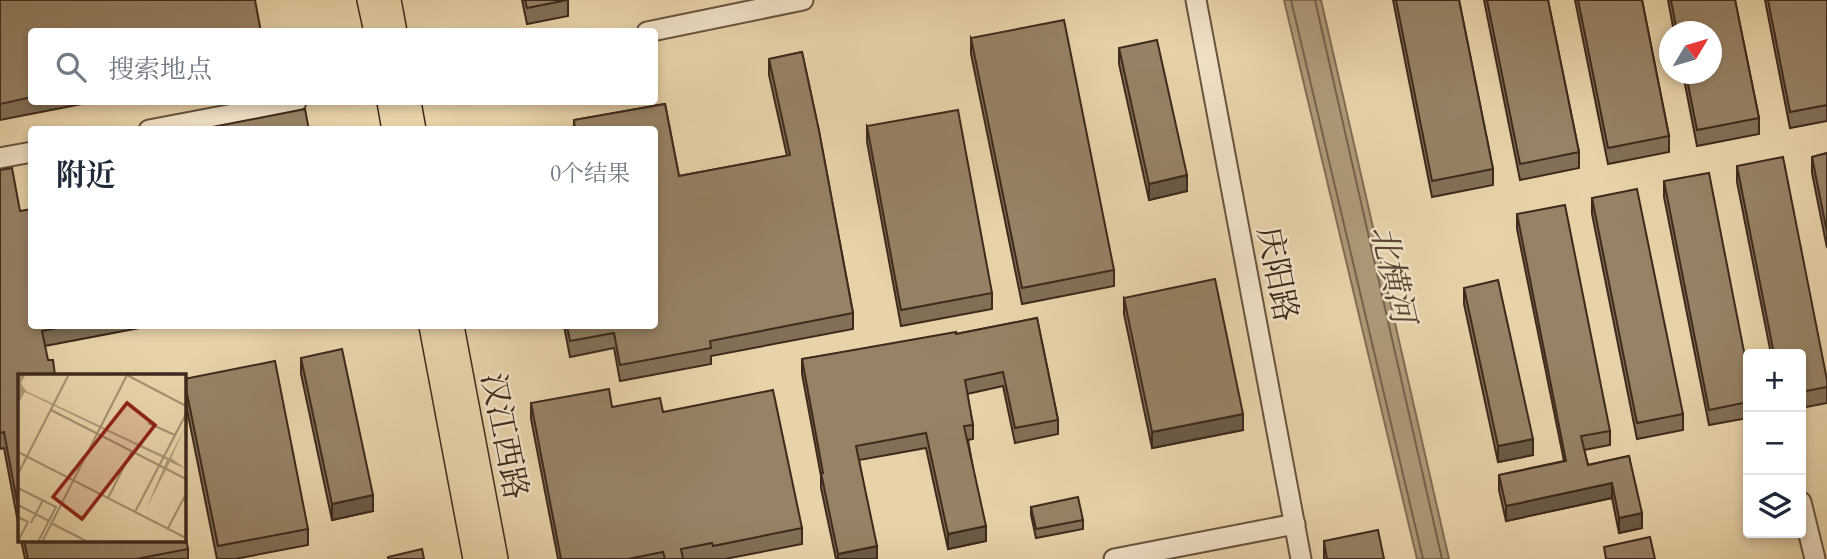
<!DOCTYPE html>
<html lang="zh">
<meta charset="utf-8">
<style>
:root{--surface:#fff;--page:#f2f2f3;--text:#1f2937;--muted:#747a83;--line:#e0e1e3}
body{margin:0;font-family:"EB Garamond","Noto Serif SC",serif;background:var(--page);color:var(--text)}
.controls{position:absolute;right:21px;bottom:21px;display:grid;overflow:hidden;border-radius:7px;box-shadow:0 4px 10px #0003}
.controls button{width:63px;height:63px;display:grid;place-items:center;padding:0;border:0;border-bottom:2px solid var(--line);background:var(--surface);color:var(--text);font:35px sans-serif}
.compass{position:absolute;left:1659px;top:21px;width:63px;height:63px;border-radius:50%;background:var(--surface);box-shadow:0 4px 10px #0003;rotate:52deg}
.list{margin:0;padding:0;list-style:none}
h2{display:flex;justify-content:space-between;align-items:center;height:91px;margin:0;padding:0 28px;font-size:30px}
h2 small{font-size:23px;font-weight:400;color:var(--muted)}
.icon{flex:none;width:38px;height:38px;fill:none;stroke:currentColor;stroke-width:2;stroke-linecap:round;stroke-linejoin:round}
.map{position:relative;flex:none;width:1827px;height:559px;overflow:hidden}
.search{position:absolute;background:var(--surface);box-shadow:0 4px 10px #0003;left:28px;top:28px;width:630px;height:77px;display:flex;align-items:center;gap:18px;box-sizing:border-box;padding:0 24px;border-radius:7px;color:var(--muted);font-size:26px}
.panel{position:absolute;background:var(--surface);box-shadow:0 4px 10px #0003;left:28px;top:126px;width:630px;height:203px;border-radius:7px}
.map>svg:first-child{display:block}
</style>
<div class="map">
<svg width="1827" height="559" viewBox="0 0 1827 559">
<rect width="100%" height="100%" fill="#e8d3a9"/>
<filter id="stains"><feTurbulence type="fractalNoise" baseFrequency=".00286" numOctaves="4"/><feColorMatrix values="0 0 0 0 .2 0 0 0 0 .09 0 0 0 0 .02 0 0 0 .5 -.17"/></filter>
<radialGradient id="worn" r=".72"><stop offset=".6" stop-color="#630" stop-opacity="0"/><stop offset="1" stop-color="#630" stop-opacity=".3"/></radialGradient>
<path fill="#ae9a79" stroke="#816d54" stroke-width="2" d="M1284 0H1321L1449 559H1417Z"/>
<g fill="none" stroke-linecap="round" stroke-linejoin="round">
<g stroke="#76624a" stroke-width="2">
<path d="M1291 0 1423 559"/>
<path d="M1315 0 1442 559"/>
</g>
<defs>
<g id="minor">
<path d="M1196 0 1301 559"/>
<path d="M647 32 803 0"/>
<path d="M149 130 296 102"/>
<path d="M0 158 32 152"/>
<path d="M1801 502 1815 559"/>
<path d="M1114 559 1295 524"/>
</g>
<g id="major">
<path d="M369 0 376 32"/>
<path d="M389 0 395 32"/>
<path d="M389 102 394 130"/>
<path d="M409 102 414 130"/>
<path d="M431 326 475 559"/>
<path d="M452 326 496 559"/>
</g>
</defs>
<use href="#minor" stroke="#68543f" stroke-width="23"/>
<use href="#major" stroke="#3d2a1c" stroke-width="26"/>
<use href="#minor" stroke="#f0e2c7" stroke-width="19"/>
<use href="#major" stroke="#e8d3a9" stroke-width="23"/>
</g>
<g fill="#817057" stroke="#3d2a1c" stroke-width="2">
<path d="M0 0 32 32V102H92L0 120Z"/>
<path d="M522 0H568V16L527 24Z"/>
<path d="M1393 0H1459L1493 169V185L1432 197Z"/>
<path d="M1484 0H1548L1579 152V168L1520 180Z"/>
<path d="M1575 0H1642L1669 136V152L1608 164Z"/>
<path d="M1668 0H1735L1759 118V134L1697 146 1683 74H1712V32H1674Z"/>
<path d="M1765 0H1827V121L1790 128Z"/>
<path d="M971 38 1114 270V286L1022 304 971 54Z"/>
<path d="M1119 48 1187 191 1149 200 1119 64Z"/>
<path d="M802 52 819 131 853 313V329L711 356V364L620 381 614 348 570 357 564 326H654V130H574V120L665 104 679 176 787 156 769 75V59Z"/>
<path d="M867 126 992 293V309L901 326 867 142Z"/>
<path d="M1827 153V248L1812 173V157Z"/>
<path d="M1737 166 1827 380V403L1801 408V354H1771L1737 182Z"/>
<path d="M0 170 32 326H150L45 346 19 375V528L4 448 0 449Z"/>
<path d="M1664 181 1748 372V418L1709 425 1664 197Z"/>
<path d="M1592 198 1683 414V430L1637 439 1592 214Z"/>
<path d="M1517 214 1610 431V445L1584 450 1588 465 1629 456 1642 528 1619 533 1612 498 1506 521 1499 490V475L1564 461 1517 229Z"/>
<path d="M1464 288 1533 455 1498 462 1464 304Z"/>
<path d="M1124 298 1243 430 1152 448 1124 314Z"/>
<path d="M1037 318 1058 420V434L1015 443 1003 386 967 394 973 425V439L968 440 986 541 948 549 926 448 859 460 877 559H836L821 488V476L802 374V359L956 334Z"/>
<path d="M301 358 373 511 332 520 301 374Z"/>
<path d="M184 379 308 529V545L235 559H217L184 395Z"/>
<path d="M531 403 612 407 663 412 802 528V544L725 559H558L531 419Z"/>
<path d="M1031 507 1083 520V529L1036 538 1031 515Z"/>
<path d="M21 540H184L188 549V559H25Z"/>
<path d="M1324 541 1384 559H1324Z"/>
</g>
<g fill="#695b47" stroke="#3d2a1c" stroke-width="2">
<path d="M1187 175V191L1149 200V184Z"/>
<path d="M1243 414V430L1152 448V432Z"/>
<path d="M1533 439V455L1498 462V446Z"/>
<path d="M1612 483V498L1506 521V506Z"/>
<path d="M373 495V511L332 520V504Z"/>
<path d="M1642 513V528L1619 533V518Z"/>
<path d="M986 526V541L948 549V534Z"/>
<path d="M877 546V559H838V554Z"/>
</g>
<g fill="#968265" stroke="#3d2a1c" stroke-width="2">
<path d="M0 0H255L261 32H32V97L0 104Z"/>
<path d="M525 0H567L527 8Z"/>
<path d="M1396 0H1459L1493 169 1432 181Z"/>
<path d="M1487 0H1548L1579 152 1520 164Z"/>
<path d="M1578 0H1642L1669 136 1608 148Z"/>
<path d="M1671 0H1735L1759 118 1697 130 1686 74H1712V32H1677Z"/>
<path d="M1768 0H1827V105L1790 112Z"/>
<path d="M1064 20 1114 270 1022 288 971 38Z"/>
<path d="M1157 40 1187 175 1149 184 1119 48Z"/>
<path d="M802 52 819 131 853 313 710 341 711 348 620 365 614 333 570 341 567 326H654V130H575L574 120 665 104 679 176 790 155 769 59Z"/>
<path d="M305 109 309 130H197Z"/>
<path d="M958 110 992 293 901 310 867 126Z"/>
<path d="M1827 153V232L1812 157Z"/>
<path d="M1783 157 1827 380V387L1801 392V354H1774L1737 166Z"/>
<path d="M12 168 20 211 32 209V326H68L42 331 48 360H53L55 375H19V512L4 432 0 433V170Z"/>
<path d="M1709 173 1748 372V402L1709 410 1664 181Z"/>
<path d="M1637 189 1683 414 1637 423 1592 198Z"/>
<path d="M1565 205 1610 431 1581 436 1588 465 1629 456 1642 513 1619 518 1612 483 1506 506 1499 475 1566 461 1517 214Z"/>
<path d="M1215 279 1243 414 1152 432 1124 298Z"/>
<path d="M1498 280 1533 439 1498 446 1464 288Z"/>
<path d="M1037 318 1058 420 1015 428 1003 372 965 380 973 425 964 426 986 526 948 534 926 433 856 446 877 546 838 554 821 473H823L802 359 956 332V334Z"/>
<path d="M342 349 373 495 332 504 301 358Z"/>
<path d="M275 361 308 529 218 546 184 379Z"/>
<path d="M609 389 612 407 660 398 663 412 773 390 802 528 713 546 712 543 681 549 683 559H665L663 552 628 559H561L531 403Z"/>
<path d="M1078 497 1083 520 1036 529 1031 507Z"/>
<path d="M184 528 188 549 136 559H28L24 540H184Z"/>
<path d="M1378 530 1384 559H1327L1324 541Z"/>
<path d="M1650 537 1655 559H1606L1604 547Z"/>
<path d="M422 549 424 559H388V557Z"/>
</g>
<g text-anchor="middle" stroke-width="5" stroke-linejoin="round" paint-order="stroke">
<g font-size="32" fill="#3d2a1c" stroke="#f0e2c7">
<text transform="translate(1278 274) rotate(79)" y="11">庆阳路</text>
<text transform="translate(505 436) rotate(79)" y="11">汉江西路</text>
</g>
<g font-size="33" font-style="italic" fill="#594633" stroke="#f0e2c7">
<text transform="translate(1394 274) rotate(77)" y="12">北横河</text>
</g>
</g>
<g transform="translate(18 374)">
<rect width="168" height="168" fill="#e8d3a9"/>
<path d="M0 0H8L3 9 8 17 151 84 168 52 153 84 168 95 152 88 128 135 149 86 7 18 0 30Z" fill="#ae9a79"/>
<path fill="none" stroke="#a48f71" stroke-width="2" d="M107 0 168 32M33 36 168 105M130 49 157 61M0 78 168 164M0 100 51 0M0 114 38 133 20 168M90 124 114 77M0 131 31 147M117 138 168 40M0 143 10 148 0 167M13 149 25 126M33 149 70 168M150 154 168 120M24 168 109 1"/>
<path fill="#8f2418" fill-opacity="0.15" stroke="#8f2418" stroke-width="3.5" d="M109 29 137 51 64 145 35 123Z"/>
<rect width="168" height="168" fill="none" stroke="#3d2a1c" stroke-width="3.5"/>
</g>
<rect width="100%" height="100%" filter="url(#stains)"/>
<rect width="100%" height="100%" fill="url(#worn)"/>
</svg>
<div class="controls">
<button>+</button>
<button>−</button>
<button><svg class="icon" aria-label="layers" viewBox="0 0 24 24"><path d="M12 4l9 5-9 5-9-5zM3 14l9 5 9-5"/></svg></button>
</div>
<svg class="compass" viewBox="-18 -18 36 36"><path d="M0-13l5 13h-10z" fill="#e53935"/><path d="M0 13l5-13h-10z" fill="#747a83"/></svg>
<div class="search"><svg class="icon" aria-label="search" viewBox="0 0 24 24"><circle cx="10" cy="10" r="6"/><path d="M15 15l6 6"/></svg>搜索地点</div>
<section class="panel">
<h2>附近<small>0个结果</small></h2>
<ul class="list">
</ul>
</section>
</div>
